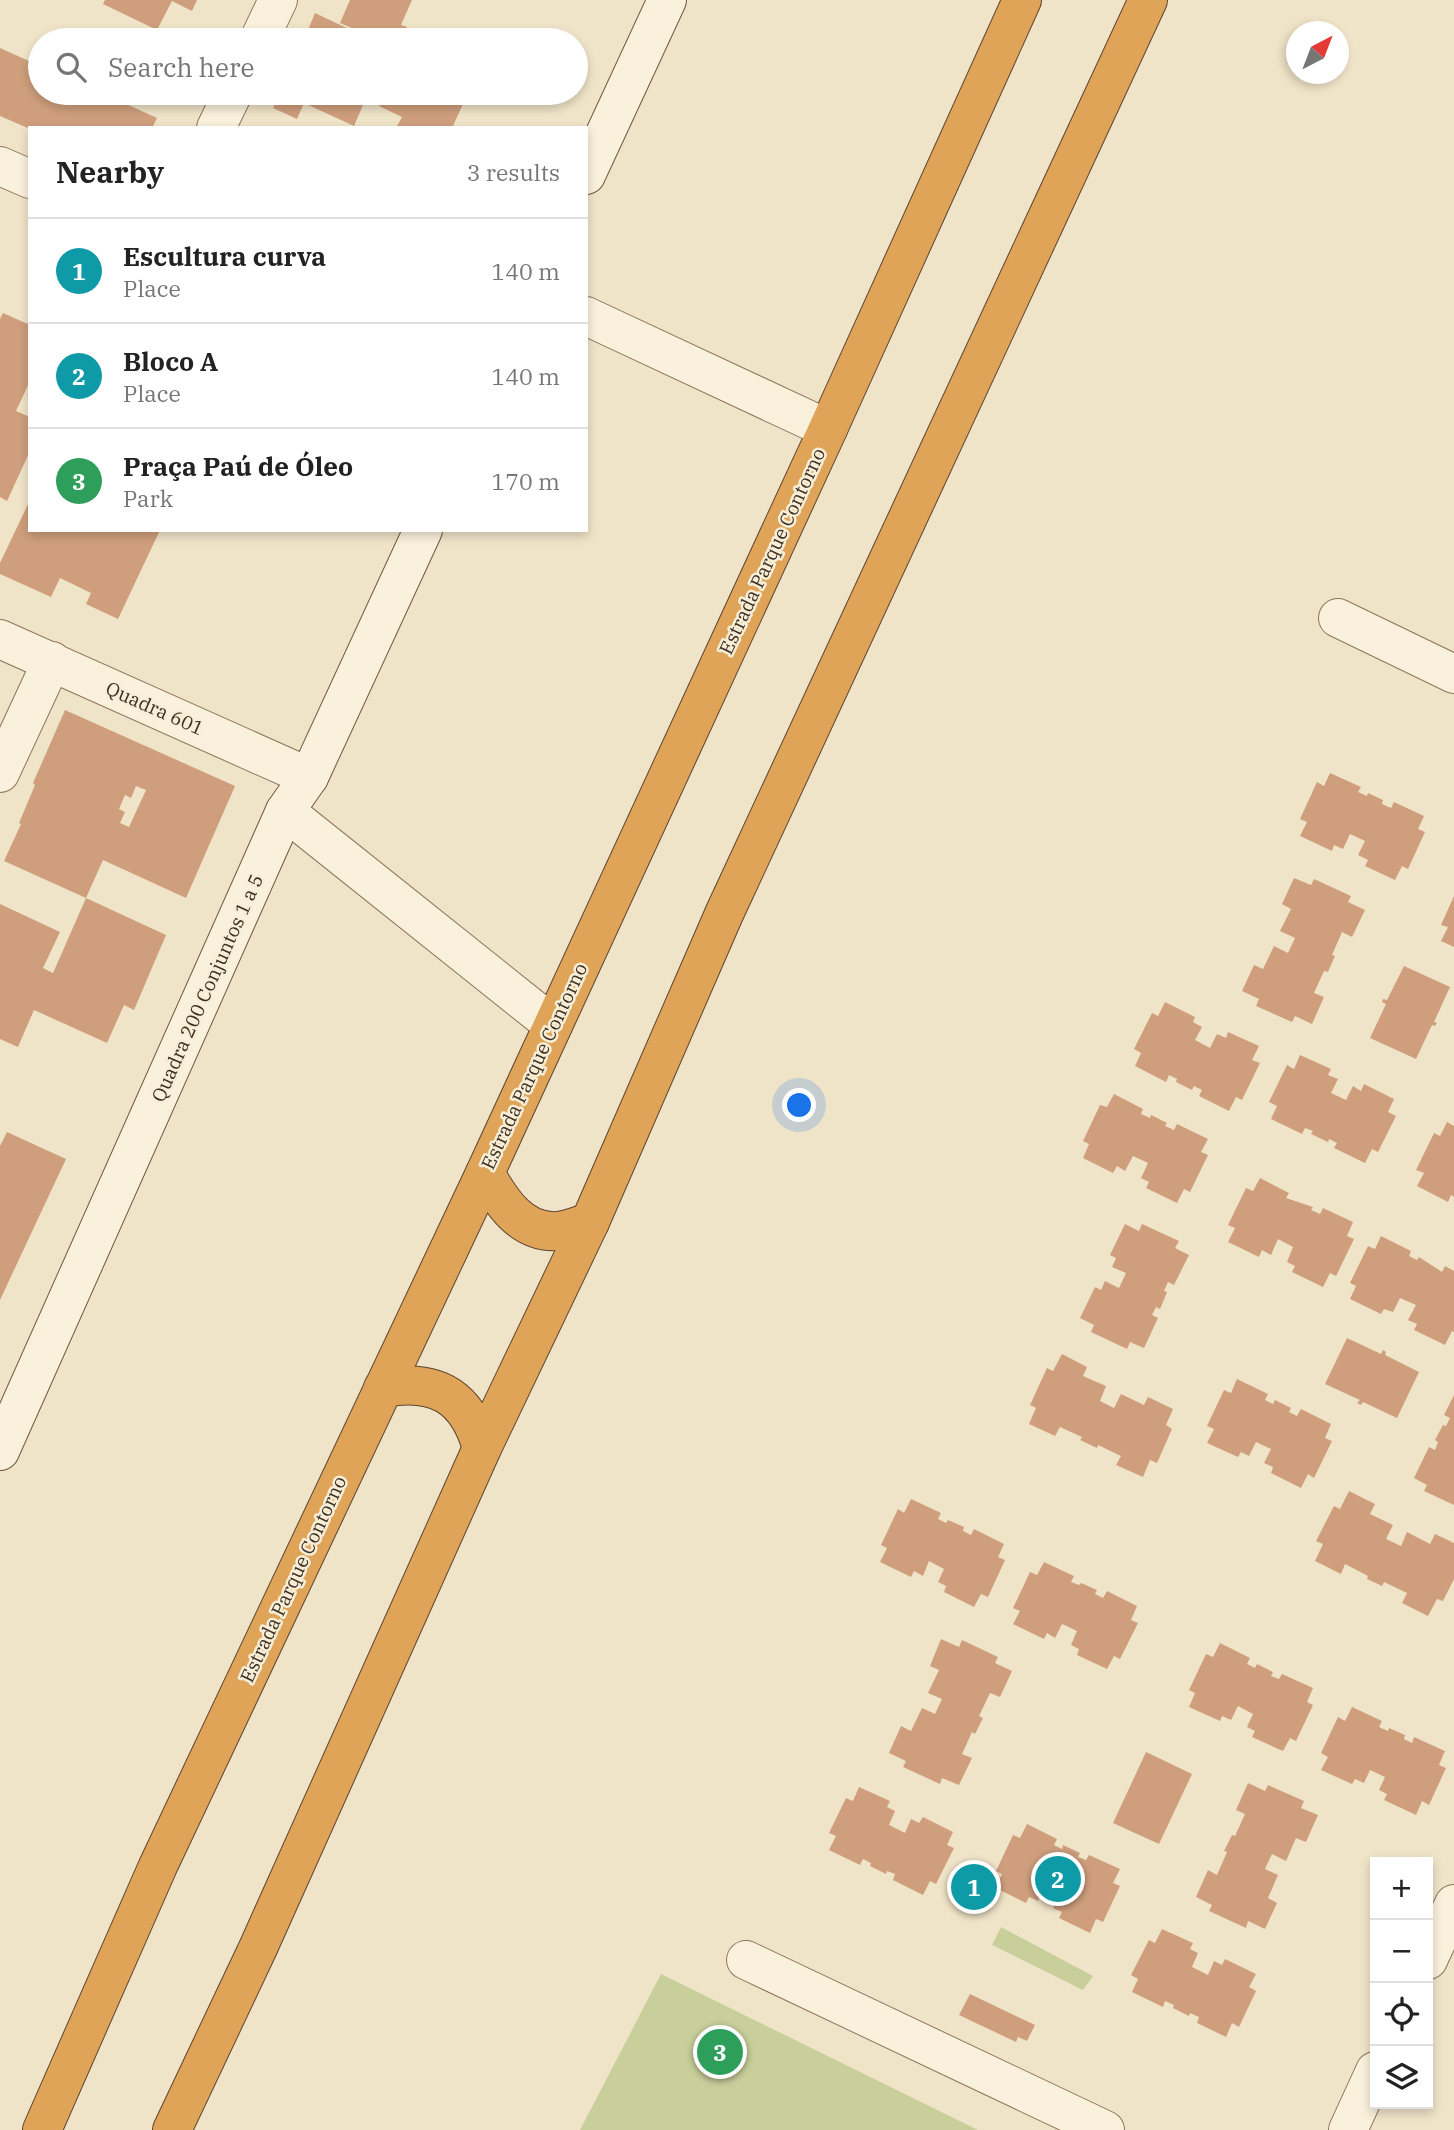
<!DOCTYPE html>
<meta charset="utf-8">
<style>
:root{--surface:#fff;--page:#f6f6f6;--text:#222;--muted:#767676;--line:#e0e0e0;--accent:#0b8043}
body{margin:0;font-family:"IBM Plex Serif",serif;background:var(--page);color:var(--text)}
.controls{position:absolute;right:21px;bottom:21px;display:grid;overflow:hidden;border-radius:0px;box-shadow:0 4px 10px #0003}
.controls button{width:63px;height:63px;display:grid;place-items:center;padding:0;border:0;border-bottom:2px solid var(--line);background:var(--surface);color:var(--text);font:35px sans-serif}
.compass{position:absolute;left:1286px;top:21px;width:63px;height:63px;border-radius:50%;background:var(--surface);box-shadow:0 4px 10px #0003;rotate:42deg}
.you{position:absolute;left:800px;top:1106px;width:24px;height:24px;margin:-18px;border:5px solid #fff;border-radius:50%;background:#1a73e8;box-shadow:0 0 0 10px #1a73e833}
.badge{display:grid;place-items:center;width:46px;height:46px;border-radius:50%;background:var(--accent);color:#fff;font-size:23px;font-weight:700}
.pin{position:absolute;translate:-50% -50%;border:4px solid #fff;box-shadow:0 2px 7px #0006}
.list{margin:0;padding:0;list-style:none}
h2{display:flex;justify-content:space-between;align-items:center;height:91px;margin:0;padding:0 28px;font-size:30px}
h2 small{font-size:23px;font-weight:400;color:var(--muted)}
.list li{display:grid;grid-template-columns:46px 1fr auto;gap:21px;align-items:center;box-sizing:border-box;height:105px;padding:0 28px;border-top:2px solid var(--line)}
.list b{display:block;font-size:26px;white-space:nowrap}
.list p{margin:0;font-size:23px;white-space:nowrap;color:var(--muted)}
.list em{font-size:23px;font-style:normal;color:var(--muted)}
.icon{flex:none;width:38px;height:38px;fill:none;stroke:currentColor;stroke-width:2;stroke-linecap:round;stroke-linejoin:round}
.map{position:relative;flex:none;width:1454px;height:2130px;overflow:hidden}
.search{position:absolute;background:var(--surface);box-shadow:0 4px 10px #0003;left:28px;top:28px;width:560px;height:77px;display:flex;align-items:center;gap:18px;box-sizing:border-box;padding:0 24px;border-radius:38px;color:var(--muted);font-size:26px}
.panel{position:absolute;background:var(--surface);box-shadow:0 4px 10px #0003;left:28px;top:126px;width:560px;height:406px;border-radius:0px}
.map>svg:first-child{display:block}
</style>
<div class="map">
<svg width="1454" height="2130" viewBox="0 0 1454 2130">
<rect width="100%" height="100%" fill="#f0e4c8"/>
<g fill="#c9cf9b">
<path d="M1001 1927 1093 1976 1083 1990 992 1945Z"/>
<path d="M661 1974 978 2130H580Z"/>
</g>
<g fill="#cf9f7d" fill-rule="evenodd">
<path d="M105 0H197L192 11 172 1 157 30 103 4Z"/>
<path d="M350 0H412L401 25 407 27 401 40H380L340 23Z"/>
<path d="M315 13 372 40H304Z"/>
<path d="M109 34 116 35 128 40H106Z"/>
<path d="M0 48 40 66V93H128L124 103 157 118 152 128 30 129 0 116Z"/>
<path d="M280 93H468L452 128H396L402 117 379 106 380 104 366 98 354 126 304 103 297 119 273 108Z"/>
<path d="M3 313 30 325V381L16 411 30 417V451L7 501 0 497V319Z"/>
<path d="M30 500V530H160L118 619 86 604 91 593 60 578 51 597 0 574V563Z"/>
<path d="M65 710 235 786 186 898 103 860 86 898 4 861 21 824 19 823 35 785 33 783ZM136 786 146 790 129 827 120 823 125 812 119 809 125 795 131 798Z"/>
<path d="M1330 773 1361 787 1358 792 1367 796 1368 793 1383 800 1382 804 1391 808 1394 802 1424 816 1418 829 1425 832 1408 869 1402 866 1395 880 1365 866 1368 860 1358 855 1365 841 1350 834 1343 849 1334 845 1332 851 1300 836 1307 822 1300 819 1317 782 1324 786Z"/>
<path d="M1294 878 1311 885 1314 879 1351 896 1348 902 1365 910 1352 937 1342 932 1332 955 1335 956 1328 972 1324 971 1314 993 1324 997 1312 1024 1295 1016 1292 1022 1256 1006 1259 999 1242 991 1254 965 1263 969 1274 946 1288 953 1295 938 1280 931 1291 909 1282 904Z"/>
<path d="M1454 896V947L1441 941 1448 927 1441 925Z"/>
<path d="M86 898 166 935 134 1010 124 1005 107 1043 34 1010 18 1047 0 1039V904L60 932 43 968 53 973Z"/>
<path d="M1404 966 1450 987 1434 1022 1437 1023 1435 1026 1432 1025 1416 1059 1370 1038 1386 1004 1382 1002 1383 999 1387 1000Z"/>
<path d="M1165 1002 1195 1017 1193 1022 1202 1027 1195 1040 1210 1048 1217 1034 1226 1038 1228 1032 1259 1046 1252 1060 1260 1063 1242 1100 1236 1097 1229 1111 1199 1096 1202 1090 1194 1086 1192 1090 1176 1082 1177 1079 1169 1075 1166 1082 1135 1066 1141 1053 1134 1049 1152 1013 1158 1016Z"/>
<path d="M1300 1055 1331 1069 1328 1075 1338 1079 1331 1093 1346 1100 1353 1086 1361 1091 1364 1084 1394 1099 1388 1112 1396 1116 1378 1152 1372 1149 1365 1163 1334 1148 1337 1143 1329 1139 1328 1142 1311 1134 1313 1131 1305 1128 1302 1134 1271 1119 1277 1106 1269 1102 1287 1065 1294 1069Z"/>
<path d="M1114 1094 1143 1109 1141 1114 1150 1118 1151 1115 1167 1123 1165 1126 1174 1130 1177 1124 1208 1139 1201 1152 1208 1155 1190 1192 1184 1189 1177 1203 1146 1188 1149 1182 1141 1178 1148 1163 1133 1156 1125 1171 1117 1166 1113 1173 1083 1158 1089 1144 1083 1141 1100 1105 1107 1107Z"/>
<path d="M1447 1122 1454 1126V1197L1451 1195 1448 1202 1417 1186 1424 1173 1416 1170 1434 1133 1440 1136Z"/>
<path d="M7 1132 66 1159 0 1300V1146Z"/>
<path d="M1260 1178 1289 1193 1286 1198 1313 1207 1311 1210 1320 1214 1323 1208 1353 1222 1347 1236 1354 1239 1336 1276 1330 1273 1323 1287 1292 1272 1295 1266 1287 1262 1293 1247 1278 1239 1271 1255 1262 1250 1259 1257 1228 1242 1235 1228 1228 1225 1246 1188 1253 1191Z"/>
<path d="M1125 1224 1139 1231 1142 1224 1179 1241 1175 1248 1189 1255 1174 1285 1168 1282 1164 1291 1167 1292 1160 1309 1156 1307 1152 1315 1158 1318 1144 1348 1130 1342 1127 1349 1091 1332 1094 1325 1080 1318 1095 1287 1101 1290 1105 1281 1119 1288 1126 1273 1112 1267 1116 1258 1110 1255Z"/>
<path d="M1381 1236 1411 1251 1409 1256 1417 1260 1419 1257 1442 1272 1445 1266 1454 1271V1332L1452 1331 1445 1345 1414 1330 1417 1324 1408 1320 1416 1305 1400 1298 1393 1312 1384 1309 1381 1314 1350 1299 1356 1286 1350 1283 1368 1246 1375 1249Z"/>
<path d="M1347 1338 1381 1354 1383 1350 1386 1352 1385 1355 1419 1372 1397 1418 1363 1402 1361 1405 1357 1403 1360 1400 1325 1384Z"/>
<path d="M1062 1354 1087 1367 1083 1376 1106 1386 1100 1401 1114 1408 1121 1394 1144 1405 1148 1397 1173 1409 1166 1425 1172 1429 1157 1463 1150 1460 1143 1477 1116 1465 1121 1456 1098 1445 1097 1448 1080 1440 1082 1437 1060 1427 1055 1436 1029 1424 1036 1408 1030 1405 1047 1368 1053 1371Z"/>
<path d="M1237 1379 1268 1394 1265 1400 1273 1404 1275 1400 1291 1408 1289 1412 1297 1416 1301 1409 1331 1424 1325 1438 1332 1441 1314 1478 1308 1474 1301 1488 1271 1473 1273 1467 1264 1463 1271 1449 1256 1442 1249 1456 1241 1452 1238 1457 1207 1443 1214 1429 1207 1426 1224 1390 1231 1393Z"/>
<path d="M1454 1395V1505L1424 1491 1427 1485 1414 1478 1429 1447 1435 1450 1438 1442 1435 1440 1443 1425 1446 1426 1450 1418 1444 1415Z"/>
<path d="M1349 1491 1375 1504 1370 1514 1393 1525 1386 1539 1401 1546 1407 1532 1430 1544 1435 1534 1454 1543V1579L1443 1601 1437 1599 1428 1616 1402 1603 1407 1593 1384 1582 1382 1586 1367 1579 1368 1576 1345 1564 1341 1574 1315 1561 1323 1544 1316 1541 1334 1506 1340 1509Z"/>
<path d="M911 1499 941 1513 938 1519 946 1523 948 1520 964 1527 963 1531 971 1535 974 1529 1004 1544 998 1557 1005 1560 988 1597 981 1594 974 1607 944 1592 946 1586 938 1582 944 1569 929 1561 923 1576 914 1571 911 1577 880 1562 887 1548 881 1545 898 1509 904 1513Z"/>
<path d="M1044 1562 1074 1576 1071 1582 1079 1585 1081 1583 1097 1590 1095 1594 1103 1598 1107 1591 1137 1606 1131 1620 1138 1623 1120 1659 1114 1656 1107 1669 1077 1655 1079 1649 1071 1645 1077 1631 1062 1624 1055 1638 1047 1633 1044 1639 1013 1624 1020 1611 1013 1608 1030 1572 1037 1575Z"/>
<path d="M941 1639 959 1647 962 1640 998 1657 995 1663 1012 1671 1000 1697 990 1693 979 1716 983 1718 975 1734 972 1732 962 1754 972 1758 959 1785 942 1778 940 1784 903 1767 906 1761 889 1753 901 1726 911 1731 922 1708 935 1714 942 1699 928 1693 939 1670 930 1666Z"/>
<path d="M1220 1643 1250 1658 1247 1664 1255 1668 1257 1664 1273 1672 1271 1676 1279 1679 1282 1674 1313 1688 1307 1702 1313 1705 1296 1741 1290 1738 1283 1751 1252 1737 1255 1731 1247 1727 1253 1714 1238 1706 1231 1720 1222 1716 1220 1721 1189 1707 1195 1693 1189 1690 1206 1654 1213 1657Z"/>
<path d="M1352 1707 1382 1721 1379 1727 1388 1731 1389 1728 1405 1735 1404 1739 1412 1743 1414 1737 1445 1751 1439 1765 1446 1768 1429 1805 1422 1801 1416 1815 1384 1800 1387 1794 1379 1790 1385 1777 1370 1770 1364 1783 1355 1779 1352 1784 1321 1770 1328 1757 1321 1753 1338 1717 1345 1721Z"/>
<path d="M1146 1752 1192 1774 1159 1844 1113 1823Z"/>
<path d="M1248 1783 1265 1791 1268 1785 1304 1801 1301 1808 1318 1815 1306 1842 1296 1838 1286 1861 1272 1854 1265 1869 1278 1875 1268 1898 1277 1903 1265 1929 1248 1921 1246 1928 1209 1911 1212 1905 1196 1897 1208 1870 1217 1875 1227 1852 1224 1851 1232 1835 1235 1836 1245 1814 1236 1810Z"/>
<path d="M859 1787 890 1801 887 1807 895 1811 889 1825 905 1833 911 1819 919 1823 923 1817 953 1832 947 1845 954 1848 936 1884 930 1881 923 1895 893 1880 895 1874 887 1871 886 1874 870 1866 871 1863 863 1859 860 1865 829 1850 836 1836 829 1833 846 1798 853 1801Z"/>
<path d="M1027 1824 1057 1839 1054 1845 1062 1849 1063 1845 1080 1853 1078 1857 1086 1860 1089 1855 1120 1869 1113 1883 1120 1886 1103 1922 1096 1919 1090 1933 1059 1918 1062 1912 1053 1908 1060 1895 1044 1887 1038 1901 1029 1897 1026 1903 996 1888 1002 1874 996 1871 1013 1835 1020 1838Z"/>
<path d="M1162 1929 1193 1943 1190 1949 1198 1953 1192 1967 1208 1975 1214 1961 1222 1965 1225 1959 1256 1974 1249 1987 1256 1991 1239 2027 1232 2023 1226 2037 1197 2023 1199 2017 1190 2013 1189 2016 1173 2008 1174 2005 1165 2001 1163 2007 1132 1992 1138 1979 1131 1975 1149 1940 1155 1943Z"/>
<path d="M970 1994 1035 2025 1027 2041 1018 2037 1016 2042 959 2015Z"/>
</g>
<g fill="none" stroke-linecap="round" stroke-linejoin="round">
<defs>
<g id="street">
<path d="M259 40 278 0"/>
<path d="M216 128 233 93"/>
<path d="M0 166 30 179"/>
<path d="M586 316 828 429"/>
<path d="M1338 618 1454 674"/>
<path d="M0 639 309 777"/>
<path d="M0 773 52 661"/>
<path d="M285 811 553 1025"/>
<path d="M746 1960 1105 2130"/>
<path d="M1428 1960 1454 1904"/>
<path d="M1348 2130 1375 2071"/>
</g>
<g id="secondary">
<path d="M586 175 667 0"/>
<path d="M0 1451 285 811 309 777 423 530"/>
</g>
<g id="highway">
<path d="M485 1173C501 1201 521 1234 558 1231 569 1230 580 1225 590 1222"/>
<path d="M383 1388C436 1378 467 1396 482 1448"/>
<path d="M42 2130 158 1866 485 1173 828 429 1022 0"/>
<path d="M172 2130 258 1948 482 1448 590 1222 724 914 1148 0"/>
</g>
</defs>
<use href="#street" stroke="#8d765c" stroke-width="40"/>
<use href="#secondary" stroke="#6f573f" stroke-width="40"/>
<use href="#highway" stroke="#5b4430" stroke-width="40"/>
<use href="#street" stroke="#faf1dc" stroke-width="38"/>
<use href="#secondary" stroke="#faf1dc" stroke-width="38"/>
<use href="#highway" stroke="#e0a458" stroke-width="38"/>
</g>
<g text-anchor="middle" stroke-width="5" stroke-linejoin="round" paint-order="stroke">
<g font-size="19" fill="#3d2e20" stroke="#f7eed8">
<text transform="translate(772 551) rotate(-65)" y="7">Estrada Parque Contorno</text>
<text transform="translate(155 708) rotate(24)" y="7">Quadra 601</text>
<text transform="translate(207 988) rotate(-66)" y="7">Quadra 200 Conjuntos 1 a 5</text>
<text transform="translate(534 1066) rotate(-65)" y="7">Estrada Parque Contorno</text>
<text transform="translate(293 1579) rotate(-65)" y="7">Estrada Parque Contorno</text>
</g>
</g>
</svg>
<div class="controls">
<button>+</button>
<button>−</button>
<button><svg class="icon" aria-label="locate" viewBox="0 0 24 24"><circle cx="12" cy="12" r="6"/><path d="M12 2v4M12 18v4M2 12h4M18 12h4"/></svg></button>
<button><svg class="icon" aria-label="layers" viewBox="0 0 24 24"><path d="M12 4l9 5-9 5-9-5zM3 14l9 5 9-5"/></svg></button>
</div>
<svg class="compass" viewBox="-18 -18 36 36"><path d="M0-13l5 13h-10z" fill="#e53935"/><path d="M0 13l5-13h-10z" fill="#767676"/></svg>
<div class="you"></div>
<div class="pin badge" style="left:974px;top:1887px;background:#0f9aa8">1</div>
<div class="pin badge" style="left:1058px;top:1879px;background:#0f9aa8">2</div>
<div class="pin badge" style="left:720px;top:2052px;background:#2e9e5b">3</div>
<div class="search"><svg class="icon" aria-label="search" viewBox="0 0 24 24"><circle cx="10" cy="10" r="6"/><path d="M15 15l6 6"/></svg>Search here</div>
<section class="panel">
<h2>Nearby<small>3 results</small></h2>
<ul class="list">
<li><span class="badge" style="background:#0f9aa8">1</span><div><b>Escultura curva</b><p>Place</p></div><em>140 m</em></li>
<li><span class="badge" style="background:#0f9aa8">2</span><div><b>Bloco A</b><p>Place</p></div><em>140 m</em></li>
<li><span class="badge" style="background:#2e9e5b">3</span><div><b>Praça Paú de Óleo</b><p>Park</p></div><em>170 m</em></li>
</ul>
</section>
</div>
